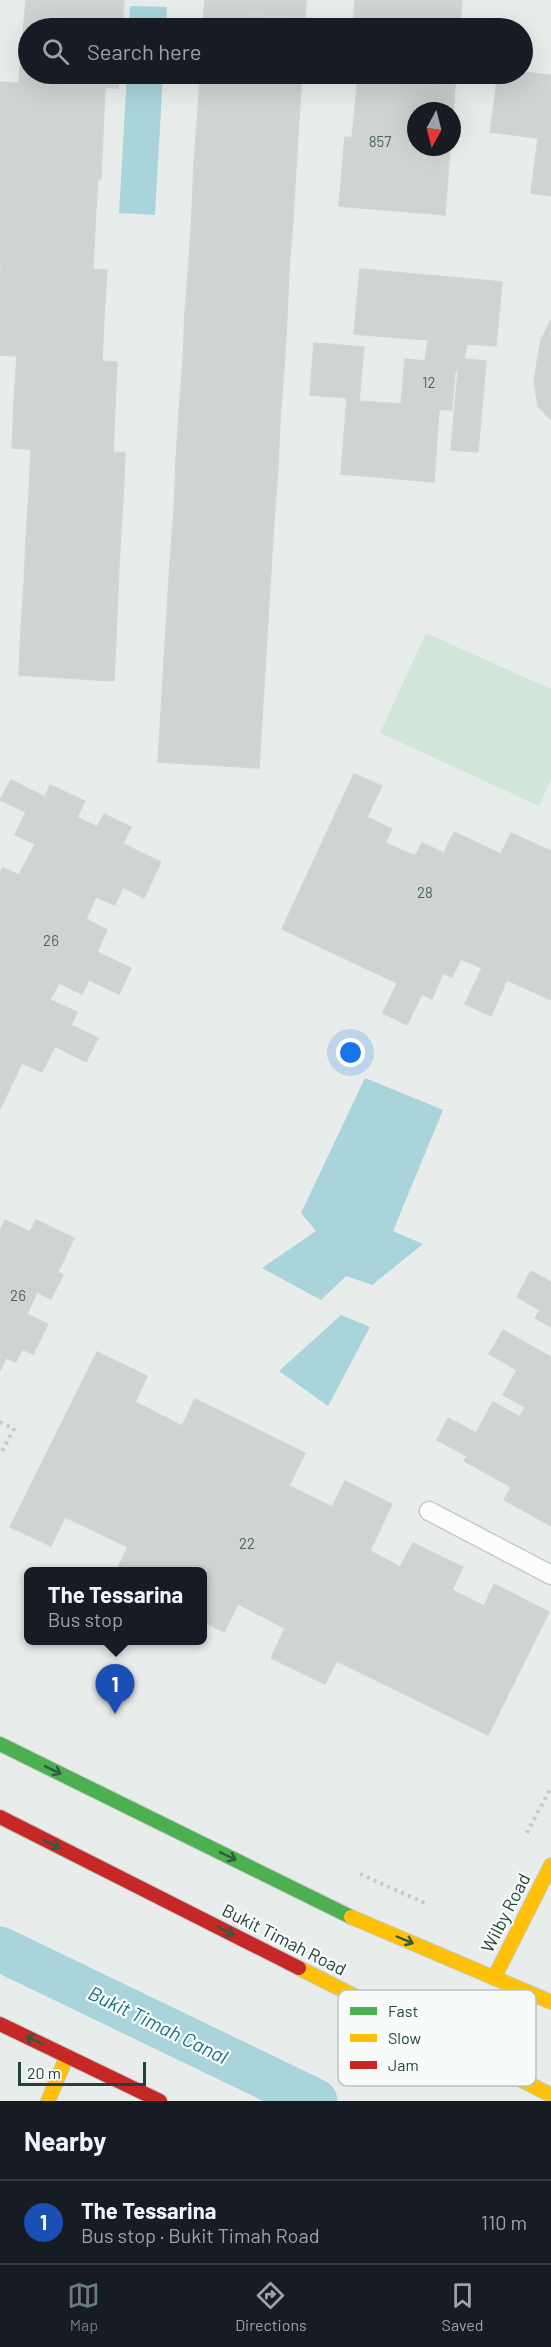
<!DOCTYPE html>
<meta charset="utf-8">
<style>
:root{--surface:#171b24;--page:#20242c;--text:#f1f3f6;--muted:#9ea1a6;--line:#363941;--accent:#697e78}
body{margin:0;font-family:Barlow,sans-serif;background:var(--page);color:var(--text)}
.compass{position:absolute;left:407px;top:102px;width:54px;height:54px;border-radius:50%;background:var(--surface);box-shadow:0 6px 24px #0002;rotate:187deg}
.scale{position:absolute;left:18px;bottom:15px;width:128px;box-sizing:border-box;padding-left:6px;border:3px solid #24423a;border-top:0;font-size:16px;line-height:21px;white-space:nowrap;color:#24423a;-webkit-text-stroke:4px #f7fbf9;paint-order:stroke}
.you{position:absolute;left:351px;top:1053px;width:21px;height:21px;margin:-15px;border:4px solid #fff;border-radius:50%;background:#1a73e8;box-shadow:0 0 0 9px #1a73e833}
.badge{display:grid;place-items:center;width:39px;height:39px;border-radius:50%;background:var(--accent);color:#fff;font-size:20px;font-weight:700}
.pin{position:absolute;translate:-50% -50px;filter:drop-shadow(0 2px 3px #0008)}
.pin::after{content:'';position:absolute;top:32px;width:21px;height:18px;background:inherit;clip-path:polygon(0 0,100% 0,50% 100%)}
.popup{position:absolute;left:24px;top:1567px;width:183px;height:78px;box-sizing:border-box;display:grid;place-content:center;border-radius:9px;background:var(--surface);filter:drop-shadow(0 2px 4px #0005);font-size:20px;white-space:nowrap;color:var(--muted)}
.popup b{font-size:22px;color:var(--text)}
.popup::after{content:'';position:absolute;left:50%;top:100%;margin-left:-12px;border:12px solid transparent;border-top-color:var(--surface)}
.list{margin:0;padding:0;list-style:none}
h2{display:flex;justify-content:space-between;align-items:center;height:78px;margin:0;padding:0 24px;font-size:26px}
h2 small{font-size:20px;font-weight:400;color:var(--muted)}
.list li{display:grid;grid-template-columns:39px 1fr auto;gap:18px;align-items:center;box-sizing:border-box;height:84px;padding:0 24px;border-top:2px solid var(--line)}
.list b{display:block;font-size:22px;white-space:nowrap}
.list p{margin:0;font-size:20px;white-space:nowrap;color:var(--muted)}
.list em{font-size:20px;font-style:normal;color:var(--muted)}
.icon{flex:none;width:33px;height:33px;fill:none;stroke:currentColor;stroke-width:2;stroke-linecap:round;stroke-linejoin:round}
.map{position:relative;flex:none;width:551px;height:2101px;overflow:hidden}
.search{position:absolute;background:var(--surface);box-shadow:0 6px 24px #0002;left:18px;right:18px;top:18px;height:66px;display:flex;align-items:center;gap:15px;box-sizing:border-box;padding:0 21px;border-radius:33px;color:var(--muted);font-size:22px}
.sheet{height:162px;background:var(--surface)}
nav{display:flex;justify-content:space-around;align-items:center;box-sizing:border-box;height:84px;border-top:2px solid var(--line);background:var(--surface);font-size:16px;color:var(--muted)}
nav a{display:grid;justify-items:center;gap:3px}
nav .on{color:var(--accent)}
.map>svg:first-child{display:block}
</style>
<div class="map">
<svg width="551" height="2101" viewBox="0 0 551 2101">
<rect width="100%" height="100%" fill="#e8edeb"/>
<path fill="#d1e6d8" d="M426 633 551 689V780L539 806 380 733Z"/>
<g fill="#a9d4db">
<path d="M130 6 167 7 166 28H129Z"/>
<path d="M127 74H163L155 215 119 213Z"/>
<path d="M365 1078 443 1110 393 1231 423 1244 372 1285 346 1276 321 1300 262 1268 316 1231 301 1213Z"/>
<path d="M341 1315 370 1327 328 1406 279 1371Z"/>
</g>
<g fill="none" stroke-linecap="round" stroke-linejoin="round">
<path stroke="#a9d4db" stroke-width="45" d="M0 1949 315 2101"/>
</g>
<g fill="#cfd4d2" stroke="#d1d6d4" stroke-width="1.5">
<path d="M26 0H124L122 28H28V37L23 36Z"/>
<path d="M205 0H306L305 18 204 12Z"/>
<path d="M355 0H462L460 28H353Z"/>
<path d="M204 12 305 18V28H203Z"/>
<path d="M23 36 28 37V74H119L118 88 19 83Z"/>
<path d="M522 72 551 75V196L531 193 538 138 490 132 498 74H522Z"/>
<path d="M200 74H302L299 118 198 112Z"/>
<path d="M350 74H456L452 124V111H416V147H450L445 215 339 206 345 137 352 138 358 78 349 77Z"/>
<path d="M0 82 105 88 103 133 0 128Z"/>
<path d="M198 112 299 118 296 168 194 162Z"/>
<path d="M0 128 103 133 101 179 0 173Z"/>
<path d="M194 162 296 168 293 219 192 212Z"/>
<path d="M0 173 98 178 95 224 0 219Z"/>
<path d="M192 212 293 219 289 268 189 262Z"/>
<path d="M0 219 95 224 93 270 0 265Z"/>
<path d="M189 262 289 268 287 318 185 312Z"/>
<path d="M1 265 107 270 104 316 0 310Z"/>
<path d="M360 269 502 282 496 346 467 344 464 359 486 361 478 452 451 450 458 371H455L452 410 439 409 434 482 341 474 347 398 310 395 314 343 364 347 359 401 401 404 405 359 425 361 428 340 354 334Z"/>
<path d="M0 310 104 316 102 361 0 355Z"/>
<path d="M185 312 287 318 284 369 183 362Z"/>
<path d="M551 320V420L538 406 534 380 541 340Z"/>
<path d="M17 356 117 362 115 407 14 401Z"/>
<path d="M183 362 284 369 280 418 179 412Z"/>
<path d="M14 401 115 407 113 453 12 448Z"/>
<path d="M179 412 280 418 278 468 176 462Z"/>
<path d="M31 449 125 453 123 499 29 494Z"/>
<path d="M176 462 278 468 274 519 174 512Z"/>
<path d="M29 494 123 499 120 544 26 539Z"/>
<path d="M174 512 274 519 271 569 170 562Z"/>
<path d="M26 539 120 544 118 589 24 585Z"/>
<path d="M170 562 271 569 268 618 167 612Z"/>
<path d="M24 585 118 589 116 635 21 630Z"/>
<path d="M167 612 268 618 265 669 164 662Z"/>
<path d="M21 630 116 635 114 681 19 675Z"/>
<path d="M164 662 265 669 262 719 161 713Z"/>
<path d="M161 713 262 719 259 768 158 762Z"/>
<path d="M354 774 382 786 367 817 392 829 385 843 415 856 422 843 444 853 454 832 501 854 511 833 551 851V1000L507 980 491 1016 465 1004 482 968 461 959 452 977 443 973 432 999 422 994 407 1025 383 1013 397 983 282 929Z"/>
<path d="M11 780 45 797 50 785 85 801 77 817 97 827 104 814 131 827 123 844 161 862 144 898 123 887 115 905 96 897 86 919 107 930 97 952 131 968 119 994 89 980 82 994 59 983 50 1000 77 1012 71 1025 98 1038 86 1062 55 1046 42 1072 22 1063 0 1109V873L3 868 19 875 35 844 15 835 26 812 0 800Z"/>
<path d="M5 1220 30 1232 36 1220 74 1238 58 1272 63 1275 51 1299 37 1292 27 1314 48 1324 33 1354 22 1349 16 1362 6 1358 0 1371V1230Z"/>
<path d="M531 1271 551 1282V1327L535 1318 540 1310 517 1297Z"/>
<path d="M503 1330 551 1357V1526L504 1500 511 1487 464 1461 467 1456 437 1440 448 1418 476 1433 493 1402 520 1417 525 1407 503 1395 517 1370 489 1354Z"/>
<path d="M97 1352 147 1376 135 1402 182 1426 195 1399 305 1453 289 1486 332 1507 345 1481 392 1504 370 1551 400 1567 413 1543 463 1567 452 1590 484 1606 494 1584 549 1612 488 1735 337 1661 325 1684 271 1658 285 1628 238 1604 224 1632 202 1621V1572H116L128 1547 65 1517 51 1546 10 1527Z"/>
</g>
<g fill="none" stroke-linecap="round" stroke-linejoin="round">
<defs>
<path id="lane" d="M429 1511 551 1575"/>
<path id="fast" d="M0 1744 351 1917"/>
<g id="slow">
<path d="M351 1917 551 2002"/>
<path d="M299 1968 551 2095"/>
<path d="M494 1978 551 1865"/>
<path d="M48 2101 67 2056"/>
</g>
<g id="jam">
<path d="M0 1817 299 1968"/>
<path d="M0 2024 160 2101"/>
</g>
</defs>
<use href="#lane" stroke="#c5cac8" stroke-width="21"/>
<use href="#fast" stroke="#c3cbc8" stroke-width="16"/>
<use href="#slow" stroke="#c3cbc8" stroke-width="16"/>
<use href="#jam" stroke="#c3cbc8" stroke-width="16"/>
<g stroke="#c3ccca" stroke-width="4" stroke-dasharray="3 4.5" stroke-linecap="butt">
<path d="M0 1422 14 1429 0 1455"/>
<path d="M527 1833 551 1787"/>
<path d="M360 1874 427 1904"/>
</g>
<use href="#lane" stroke="#fcfcfc" stroke-width="18"/>
<use href="#fast" stroke="#4caf50" stroke-width="14"/>
<use href="#slow" stroke="#ffc107" stroke-width="14"/>
<use href="#jam" stroke="#c62828" stroke-width="14"/>
</g>
<defs><path id="oneway-shaft" d="M-6 0H5M1.5-3L5.5 0L1.5 3" fill="none" stroke-width="1.6" stroke-linecap="round" stroke-linejoin="round" transform="scale(1.5)"/></defs>
<g stroke="#2e5d40">
<use href="#oneway-shaft" transform="translate(53 1770) rotate(26)"/>
<use href="#oneway-shaft" transform="translate(52 1844) rotate(27)"/>
<use href="#oneway-shaft" transform="translate(228 1856) rotate(26)"/>
<use href="#oneway-shaft" transform="translate(226 1931) rotate(27)"/>
<use href="#oneway-shaft" transform="translate(405 1940) rotate(23)"/>
<use href="#oneway-shaft" transform="translate(34 2040) rotate(-154)"/>
</g>
<g text-anchor="middle" stroke-width="4.5" stroke-linejoin="round" paint-order="stroke">
<g font-size="15" fill="#506761">
<text x="380" y="147">857</text>
<text x="429" y="388">12</text>
<text x="425" y="898">28</text>
<text x="51" y="946">26</text>
<text x="18" y="1301">26</text>
<text x="247" y="1549">22</text>
</g>
<g font-size="18" fill="#24423a" stroke="#f7fbf9">
<text transform="translate(506 1913) rotate(-63)" y="6">Wilby Road</text>
<text transform="translate(284 1940) rotate(27)" y="6">Bukit Timah Road</text>
</g>
<g font-size="20" font-style="italic" fill="#1c6f80" stroke="#f7fbf9">
<text transform="translate(158 2025) rotate(26)" y="7">Bukit Timah Canal</text>
</g>
</g>
<rect x="338" y="1990" width="198" height="96" rx="9" fill="#f7fbf9" stroke="#b8c4c0" stroke-width="1.5"/>
<rect x="350" y="2007" width="27" height="8" fill="#4caf50"/>
<rect x="350" y="2034" width="27" height="8" fill="#ffc107"/>
<rect x="350" y="2061" width="27" height="8" fill="#c62828"/>
<g font-size="16" fill="#24423a">
<text x="388" y="2017">Fast</text>
<text x="388" y="2044">Slow</text>
<text x="388" y="2071">Jam</text>
</g>
</svg>
<svg class="compass" viewBox="-18 -18 36 36"><path d="M0-13l5 13h-10z" fill="#e53935"/><path d="M0 13l5-13h-10z" fill="#9ea1a6"/></svg>
<div class="scale">20 m</div>
<div class="you"></div>
<div class="pin badge" style="left:115px;top:1714px;background:#1a4fb4">1</div>
<div class="popup"><b>The Tessarina</b>Bus stop</div>
<div class="search"><svg class="icon" aria-label="search" viewBox="0 0 24 24"><circle cx="10" cy="10" r="6"/><path d="M15 15l6 6"/></svg>Search here</div>
</div>
<section class="sheet">
<h2>Nearby<small></small></h2>
<ul class="list">
<li><span class="badge" style="background:#1a4fb4">1</span><div><b>The Tessarina</b><p>Bus stop · Bukit Timah Road</p></div><em>110 m</em></li>
</ul>
</section>
<nav>
<a class="on"><svg class="icon" aria-label="map" viewBox="0 0 24 24"><path d="M3 6l6-2 6 2 6-2v14l-6 2-6-2-6 2zM9 4v14M15 6v14"/></svg>Map</a>
<a><svg class="icon" aria-label="directions" viewBox="0 0 24 24"><path d="M12 3l9 9-9 9-9-9zM9 14v-3h6M13 9l2 2-2 2"/></svg>Directions</a>
<a><svg class="icon" aria-label="saved" viewBox="0 0 24 24"><path d="M7 4h10v16l-5-4-5 4z"/></svg>Saved</a>
</nav>
